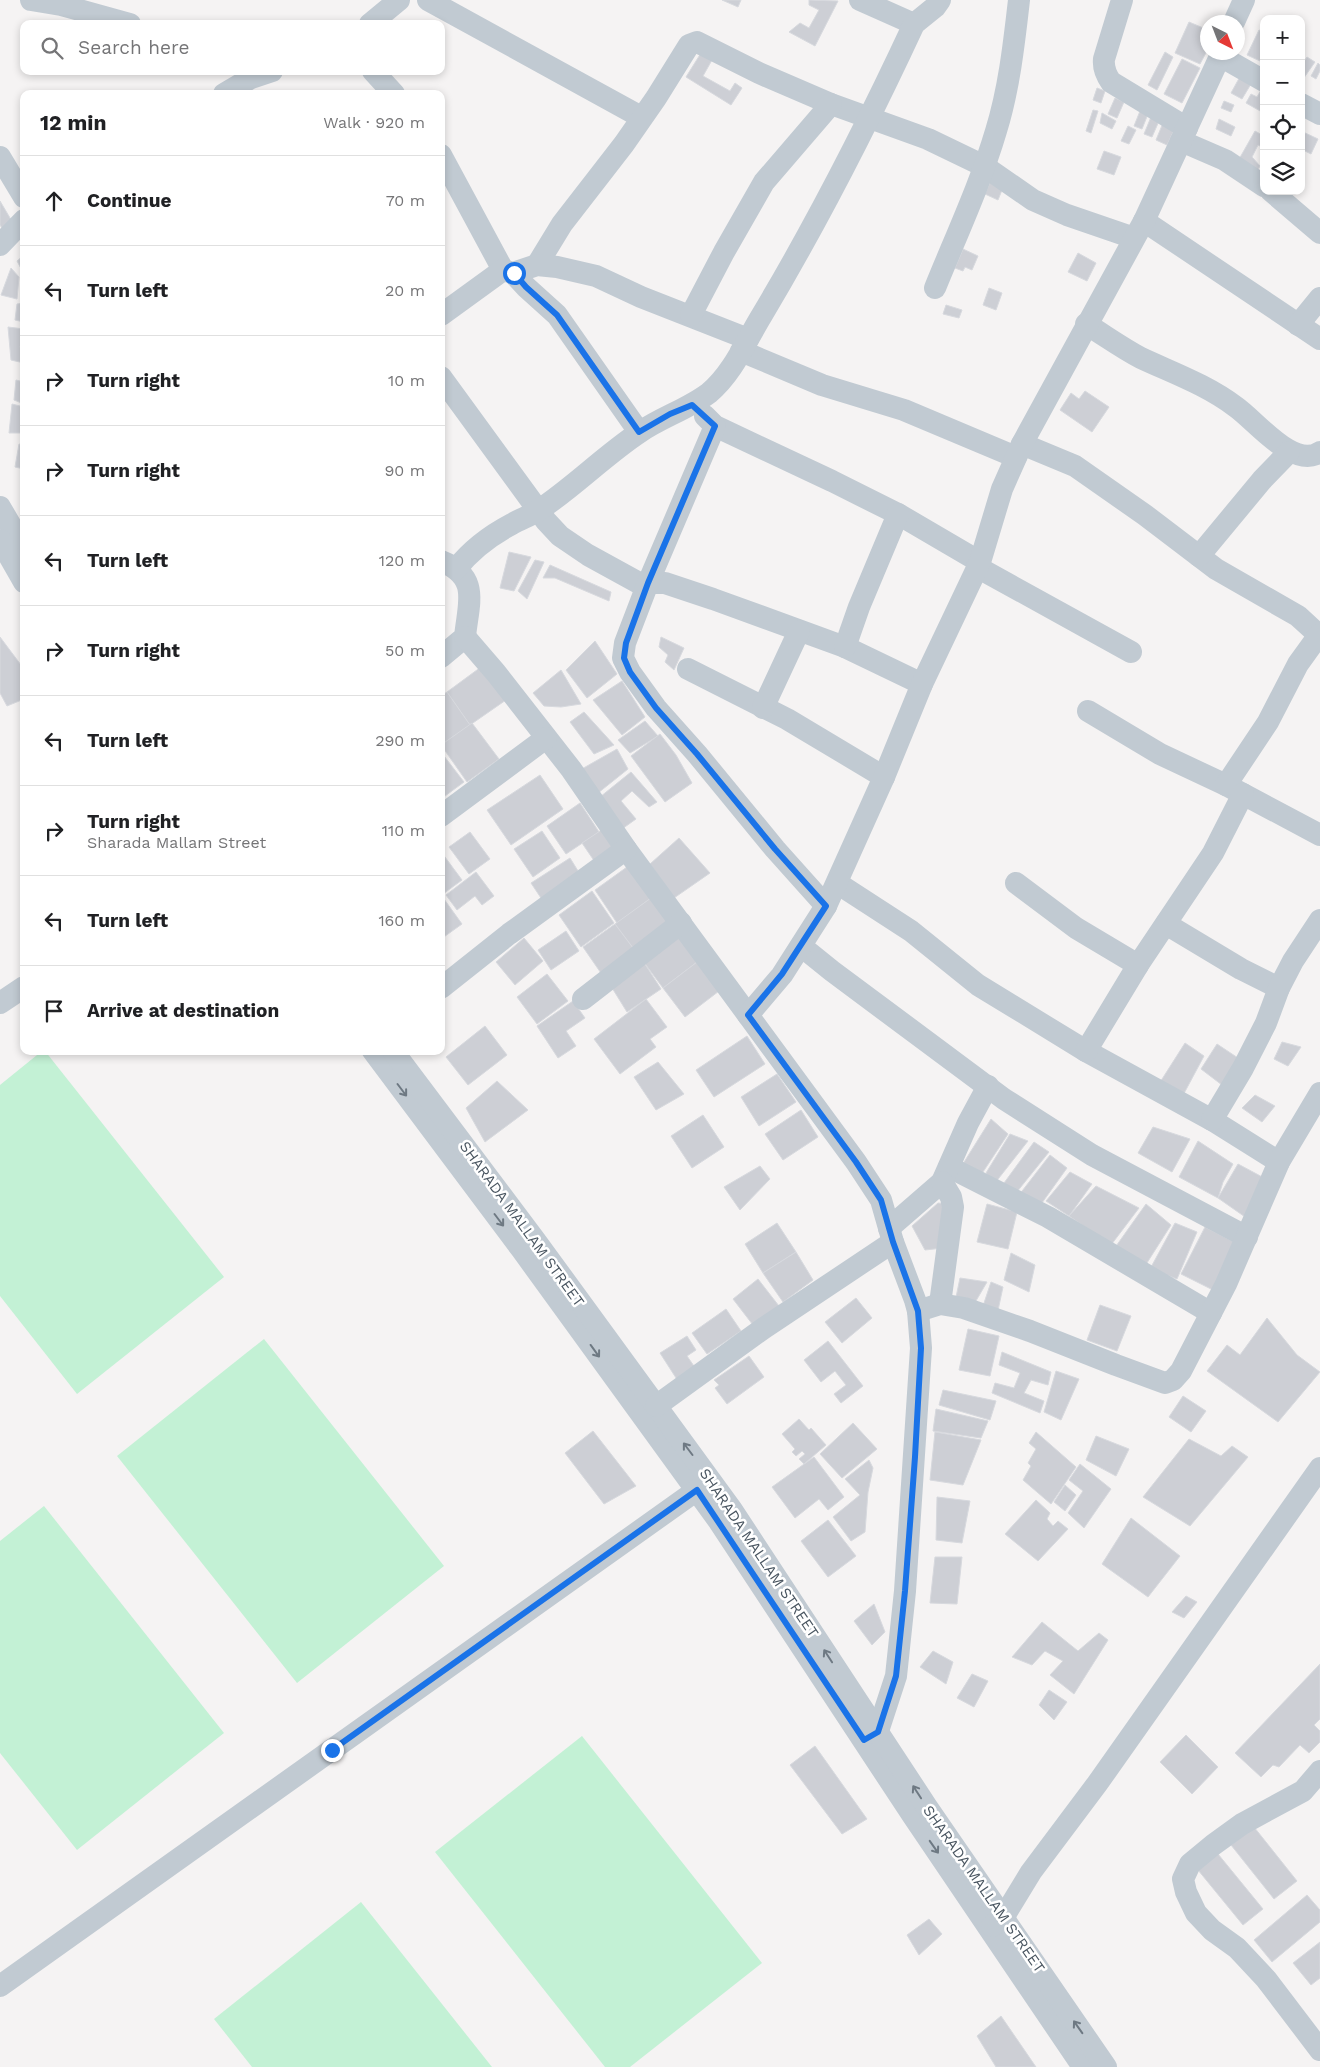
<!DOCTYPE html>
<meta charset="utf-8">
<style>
:root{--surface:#fff;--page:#f6f6f6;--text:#202124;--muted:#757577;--line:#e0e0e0}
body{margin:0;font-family:"Work Sans",sans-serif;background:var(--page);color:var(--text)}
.controls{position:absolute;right:15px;top:15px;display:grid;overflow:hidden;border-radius:10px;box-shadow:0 2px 8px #0003}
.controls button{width:45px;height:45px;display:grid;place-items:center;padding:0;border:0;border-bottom:1px solid var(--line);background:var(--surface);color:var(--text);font:25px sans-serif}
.compass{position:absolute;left:1200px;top:15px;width:45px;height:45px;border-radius:50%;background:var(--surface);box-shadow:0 2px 8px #0003;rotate:138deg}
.stop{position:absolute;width:15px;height:15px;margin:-11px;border:4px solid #1a73e8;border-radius:50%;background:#fff}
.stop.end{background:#1a73e8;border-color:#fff;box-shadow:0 1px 5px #0008}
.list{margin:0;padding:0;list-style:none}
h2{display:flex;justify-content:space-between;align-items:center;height:65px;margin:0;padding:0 20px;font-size:21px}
h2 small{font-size:16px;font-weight:400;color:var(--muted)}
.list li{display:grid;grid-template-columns:32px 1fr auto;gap:15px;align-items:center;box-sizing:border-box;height:90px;padding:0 20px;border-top:1px solid var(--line)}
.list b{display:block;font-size:19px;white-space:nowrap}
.list p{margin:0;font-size:16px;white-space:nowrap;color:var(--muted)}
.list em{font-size:16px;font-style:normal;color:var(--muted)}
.icon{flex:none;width:28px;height:28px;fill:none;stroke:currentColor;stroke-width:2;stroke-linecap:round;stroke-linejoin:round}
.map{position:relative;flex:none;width:1320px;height:2067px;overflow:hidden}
.search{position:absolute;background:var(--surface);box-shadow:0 2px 8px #0003;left:20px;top:20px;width:425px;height:55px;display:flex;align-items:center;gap:12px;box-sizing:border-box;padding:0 18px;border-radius:10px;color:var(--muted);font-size:19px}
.panel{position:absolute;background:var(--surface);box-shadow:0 2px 8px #0003;left:20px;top:90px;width:425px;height:965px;border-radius:10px}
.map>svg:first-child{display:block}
</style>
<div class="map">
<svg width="1320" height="2067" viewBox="0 0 1320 2067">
<rect width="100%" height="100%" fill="#f5f3f3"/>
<g fill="#c3f1d5">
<path d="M42 1051H45L224 1277 77 1394 0 1296V1085Z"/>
<path d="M264 1339 444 1566 297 1683 117 1456Z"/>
<path d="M44 1506 224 1733 77 1850 0 1753V1541Z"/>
<path d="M582 1736 762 1963 630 2067H605L435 1852Z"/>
<path d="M361 1902 492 2067H252L214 2019Z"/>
</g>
<g fill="#cdcfd5" stroke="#d7d9de">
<path d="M722 0H741L738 7Z"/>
<path d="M809 0 838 1 815 46 789 32 800 23 809 28 819 10 809 5Z"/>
<path d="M1189 22 1208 30V49L1200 64 1175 53Z"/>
<path d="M1259 30 1264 32V53L1260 61 1247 55Z"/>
<path d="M1165 52 1173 57 1157 90 1148 85Z"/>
<path d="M701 53 712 60 703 76 730 91 735 83 742 88 731 105 686 77Z"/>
<path d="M1307 57 1315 62 1301 82V66Z"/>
<path d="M1182 59 1200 68 1182 103 1164 94Z"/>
<path d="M1318 63 1320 65V71L1316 79 1311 76Z"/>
<path d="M1242 73 1254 79 1242 99 1231 93Z"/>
<path d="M1264 85V108L1262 112 1246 103 1251 94 1257 97Z"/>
<path d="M1097 88 1105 91 1101 103 1093 100Z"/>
<path d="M1115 98 1124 102 1117 118 1108 114Z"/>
<path d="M1224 101 1234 105 1231 112 1221 108Z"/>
<path d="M1093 110 1098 111 1091 133 1086 131Z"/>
<path d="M1140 111 1148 114 1142 129 1134 126Z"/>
<path d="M1102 113 1116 121 1112 129 1100 123Z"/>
<path d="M1151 117 1159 121 1152 137 1144 134Z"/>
<path d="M1219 119 1235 127 1231 136 1216 129Z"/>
<path d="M1163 123 1175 128 1167 145 1156 140Z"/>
<path d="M1128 126 1136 130 1129 144 1121 141Z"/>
<path d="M1255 131 1264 136V148L1258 145 1252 157 1260 166 1257 171 1238 161Z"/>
<path d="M1301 131 1318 139 1311 154 1301 149Z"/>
<path d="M1104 151 1121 157 1114 175 1097 169Z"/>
<path d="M991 180 1004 185 998 200 985 194Z"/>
<path d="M0 201 13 223 5 233 0 225Z"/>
<path d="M963 249 978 256 972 270 965 267 963 271 955 268Z"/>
<path d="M1078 253 1096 263 1087 281 1068 272Z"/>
<path d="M24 255V274L17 261Z"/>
<path d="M11 268 19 277 17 299 1 295Z"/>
<path d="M989 288 1002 293 996 310 983 305Z"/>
<path d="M24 303V322L15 320 17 304Z"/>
<path d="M946 305 962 310 959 318 943 314Z"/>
<path d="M8 327 24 329V344L20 346 24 363 11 360Z"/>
<path d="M16 380 24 382V404L14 400Z"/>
<path d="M1085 391 1109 407 1092 432 1060 410 1071 393 1079 399Z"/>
<path d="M12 404 24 407V433H9Z"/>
<path d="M19 444 24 445V469L15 467Z"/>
<path d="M509 552 531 557 514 591 500 588Z"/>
<path d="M535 560 544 562 527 599 518 591Z"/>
<path d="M550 565 611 592 609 601 555 578H543Z"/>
<path d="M0 637 24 669V699L7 706 0 693Z"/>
<path d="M661 637 684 648 674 670 665 662 668 655 659 647Z"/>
<path d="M595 641 617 674 587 698 566 670Z"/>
<path d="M481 667 506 700 470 725 447 692Z"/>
<path d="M561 670 581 704 561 707 544 706 533 693Z"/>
<path d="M622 681 645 717 622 735 593 700Z"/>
<path d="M447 692 470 725 441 745V696Z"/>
<path d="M584 712 614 745 594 754 570 722Z"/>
<path d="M645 721 658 736 630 753 618 740Z"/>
<path d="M472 723 499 759 467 782 441 745Z"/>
<path d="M660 734 676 755 692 783 665 802 631 756Z"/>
<path d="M617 749 628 769 598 793 580 770Z"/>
<path d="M441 752 464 782 441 799Z"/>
<path d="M631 772 657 802 649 807 632 791 621 801 636 819 622 829 600 797Z"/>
<path d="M540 775 563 809 511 845 487 810Z"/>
<path d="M580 803 599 832 566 854 547 826Z"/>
<path d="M603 829 618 851 597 865 582 843Z"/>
<path d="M542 831 560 858 533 877 514 849Z"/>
<path d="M470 832 490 859 469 874 449 847Z"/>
<path d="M679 838 710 873 674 898 650 864Z"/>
<path d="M442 853 462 880 443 894 441 892Z"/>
<path d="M570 858 583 879 545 904 531 883Z"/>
<path d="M627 867 651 898 617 923 595 890Z"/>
<path d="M476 872 494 896 482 905 475 896 457 910 446 895Z"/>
<path d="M592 891 614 923 581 947 559 915Z"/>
<path d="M651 898 671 926 636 952 615 924Z"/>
<path d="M444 899 462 924 441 939V901Z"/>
<path d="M615 924 636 952 603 976 583 947Z"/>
<path d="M566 931 579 951 551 970 538 950Z"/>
<path d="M681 932 701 959 663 988 643 961Z"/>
<path d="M524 938 543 961 515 985 496 962Z"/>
<path d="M701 959 723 988 685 1017 663 988Z"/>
<path d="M643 961 661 989 627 1012 609 983Z"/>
<path d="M547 974 568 1001 537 1024 517 997Z"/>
<path d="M646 999 667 1027 650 1039 656 1047 620 1074 594 1039Z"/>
<path d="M573 1001 585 1018 566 1031 576 1046 558 1058 537 1026Z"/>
<path d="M485 1026 507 1055 468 1085 446 1057Z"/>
<path d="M747 1036 765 1064 714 1097 696 1070Z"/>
<path d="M1282 1042 1301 1047 1288 1066 1274 1059Z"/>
<path d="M1185 1043 1204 1056 1181 1099 1157 1087Z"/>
<path d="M1217 1044 1241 1060 1222 1085 1201 1069Z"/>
<path d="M658 1062 684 1094 656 1110 634 1077Z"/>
<path d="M777 1074 796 1102 759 1126 741 1097Z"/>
<path d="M497 1081 528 1110 485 1142 466 1108Z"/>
<path d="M1255 1095 1275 1106 1262 1122 1242 1108Z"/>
<path d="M801 1110 818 1137 783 1160 765 1134Z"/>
<path d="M703 1115 724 1147 692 1168 671 1136Z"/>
<path d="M991 1119 1008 1134 979 1178 961 1167Z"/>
<path d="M1153 1127 1190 1139 1172 1172 1138 1153Z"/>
<path d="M1010 1134 1028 1141 995 1183 986 1173Z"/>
<path d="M1198 1141 1233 1164 1223 1182 1218 1198 1179 1177Z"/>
<path d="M1034 1142 1049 1152 1016 1193 1004 1183Z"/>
<path d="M1050 1155 1067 1168 1039 1207 1019 1195Z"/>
<path d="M1238 1164 1266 1179 1248 1219 1218 1198Z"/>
<path d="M760 1166 770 1179 740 1210 724 1187Z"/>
<path d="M1070 1172 1092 1184 1069 1216 1046 1201Z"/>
<path d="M1096 1186 1139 1208 1111 1245 1069 1216Z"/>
<path d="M938 1203 949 1204 943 1248 925 1250 912 1226Z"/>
<path d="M987 1204 1017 1212 1008 1249 977 1242Z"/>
<path d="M1146 1204 1171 1225 1145 1266 1114 1249Z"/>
<path d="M777 1223 796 1252 763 1273 745 1244Z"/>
<path d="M1175 1223 1197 1232 1177 1279 1150 1269Z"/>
<path d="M1205 1227 1238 1244 1215 1291 1181 1274Z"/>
<path d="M796 1252 813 1280 783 1302 763 1273Z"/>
<path d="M1011 1253 1035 1265 1029 1292 1004 1280Z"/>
<path d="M960 1278 987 1282 973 1306 955 1302Z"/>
<path d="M758 1279 779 1306 753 1325 733 1299Z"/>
<path d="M991 1282 1003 1287 997 1315 982 1309Z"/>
<path d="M856 1298 872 1318 842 1343 825 1322Z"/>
<path d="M1100 1305 1131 1316 1117 1351 1087 1340Z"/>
<path d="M726 1309 741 1331 707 1354 692 1333Z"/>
<path d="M1267 1318 1297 1355 1320 1372 1278 1422 1207 1371 1227 1345 1240 1355Z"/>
<path d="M968 1329 999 1336 990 1376 959 1370Z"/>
<path d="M687 1336 696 1350 687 1356 696 1369 678 1381 660 1353Z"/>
<path d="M828 1341 863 1386 841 1403 834 1394 846 1385 835 1371 821 1382 804 1360Z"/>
<path d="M1002 1352 1051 1372 1048 1385 1031 1380 1024 1393 1044 1401 1040 1413 992 1393 995 1383 1014 1388 1020 1373 999 1365Z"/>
<path d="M749 1356 764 1377 727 1404 715 1388 719 1385 714 1380Z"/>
<path d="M1056 1371 1079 1379 1061 1420 1044 1412Z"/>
<path d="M943 1390 996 1401 990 1420 939 1405Z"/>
<path d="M1183 1396 1206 1411 1191 1432 1169 1417Z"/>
<path d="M936 1409 988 1421 981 1438 933 1431Z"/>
<path d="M799 1419 809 1430 811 1428 826 1445 804 1464 799 1459 805 1454 802 1451 796 1456 792 1452 795 1449 782 1434Z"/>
<path d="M853 1423 877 1449 842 1478 820 1454Z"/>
<path d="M593 1431 636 1486 604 1504 565 1453Z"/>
<path d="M935 1432 981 1440 963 1485 930 1480Z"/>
<path d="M1036 1432 1076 1467 1051 1504 1023 1480 1031 1466 1028 1463 1036 1449 1029 1443Z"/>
<path d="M1096 1436 1129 1449 1116 1476 1086 1460Z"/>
<path d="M1189 1439 1221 1456 1232 1446 1248 1457 1190 1526 1143 1497Z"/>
<path d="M814 1457 844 1497 828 1510 819 1499 795 1518 772 1487Z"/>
<path d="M869 1460 873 1468 868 1492 865 1532 851 1541 833 1517 860 1495 845 1479Z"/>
<path d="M1080 1464 1111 1489 1084 1528 1068 1513 1083 1491 1069 1480Z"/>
<path d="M1065 1485 1076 1495 1065 1511 1054 1502Z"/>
<path d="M937 1497 970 1501 962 1543 936 1540Z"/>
<path d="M1036 1500 1050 1513 1047 1519 1053 1526 1058 1521 1068 1529 1038 1561 1005 1534Z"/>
<path d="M1131 1518 1180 1556 1148 1597 1102 1564Z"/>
<path d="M828 1520 856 1556 828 1577 801 1541Z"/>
<path d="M935 1557H962L957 1604 930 1603Z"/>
<path d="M1186 1596 1197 1602 1184 1618 1172 1612Z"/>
<path d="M874 1604 885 1632 872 1645 854 1621Z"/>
<path d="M1042 1622 1078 1651 1099 1633 1108 1640 1074 1694 1050 1675 1063 1661 1045 1651 1032 1665 1012 1657Z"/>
<path d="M933 1651 953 1662 946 1684 920 1667Z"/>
<path d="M1320 1664V1719L1314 1725 1320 1731V1742L1309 1753 1300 1745 1279 1767 1273 1765 1261 1777 1235 1753Z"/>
<path d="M972 1674 988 1681 974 1707 957 1698Z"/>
<path d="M1049 1690 1067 1702 1054 1720 1039 1705Z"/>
<path d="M1186 1735 1218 1767 1192 1794 1160 1762Z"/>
<path d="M815 1746 867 1819 842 1834 790 1765Z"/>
<path d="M1254 1827 1297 1881 1274 1899 1231 1845Z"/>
<path d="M1218 1854 1263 1909 1243 1925 1198 1870Z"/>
<path d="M1307 1895 1320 1910V1922L1272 1962 1254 1940Z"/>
<path d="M929 1919 942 1934 919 1955 907 1935Z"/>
<path d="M1320 1942V1978L1311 1985 1293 1963Z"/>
<path d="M1001 2016 1036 2067H996L977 2036Z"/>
</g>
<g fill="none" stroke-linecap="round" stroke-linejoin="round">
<g stroke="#c1cad2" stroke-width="22">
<path d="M31 0 61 5 130 24"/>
<path d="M428 0 641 117"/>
<path d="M860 0 914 24"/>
<path d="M1122 0 1104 59C1103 68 1106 75 1111 82L1187 128"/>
<path d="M1234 22 1244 0"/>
<path d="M370 24 399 0"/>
<path d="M1220 56 1264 81"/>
<path d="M373 71 394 94"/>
<path d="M224 94 251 78 272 71"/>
<path d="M1301 104 1320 114"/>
<path d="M1181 141 1225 160 1264 186"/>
<path d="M441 155 503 270"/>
<path d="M0 157 24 197"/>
<path d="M1271 191 1320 233"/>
<path d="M1144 221 1320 339"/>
<path d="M0 245 24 220"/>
<path d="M537 265 562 224 624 144 656 98 689 45 697 42 759 73 831 104 928 139 984 166 1033 200 1067 215 1134 238"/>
<path d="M513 273 526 287 557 315 639 432"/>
<path d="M935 288C956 236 980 185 996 131 1009 89 1014 44 1019 0"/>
<path d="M441 315 503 270 513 273 537 265 557 267 596 276 641 297 748 339"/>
<path d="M691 315 724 252 764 182 831 104"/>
<path d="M1086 324C1104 335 1122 348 1141 358 1173 373 1207 385 1236 407 1256 421 1294 470 1320 452"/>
<path d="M1298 325 1320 298"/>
<path d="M741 351 822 385 904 410 1016 457"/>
<path d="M441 377 546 521 560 536 588 555 639 583H665L713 599 845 647 922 684"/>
<path d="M705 416 715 426 832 481 898 514 980 562"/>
<path d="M715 426 648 583 625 643 623 658 630 672 656 708 697 754 775 849 826 906"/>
<path d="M1022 444 1075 466 1145 515 1216 569 1298 616 1320 636"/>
<path d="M0 507 24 548"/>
<path d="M0 540 24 582"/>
<path d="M1199 556 1262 480 1289 452"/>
<path d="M441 561C481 577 468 604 465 637L441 657"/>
<path d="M977 567 1131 652"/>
<path d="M456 569C471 550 491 535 512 524 520 519 530 516 539 510 574 487 605 455 640 432 662 417 688 409 709 393 733 373 746 341 762 315 818 221 868 123 914 24L935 7 940 0"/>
<path d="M465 637 496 673 571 769 626 849 856 1162 881 1200 893 1242 915 1300 918 1311 921 1348 905 1591 896 1676 878 1731 864 1740"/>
<path d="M845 647 859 607 898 514"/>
<path d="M688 669 787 719 884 777"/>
<path d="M763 708 799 631"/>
<path d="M1088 711 1160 754 1226 785 1320 835"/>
<path d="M1226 785 1268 722 1298 664 1319 635"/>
<path d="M441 816 546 738"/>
<path d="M837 883 911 931 978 985 1086 1051 1212 1120 1279 1162"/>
<path d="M1016 883 1076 928 1138 965"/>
<path d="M1166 924 1241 969 1279 988"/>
<path d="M801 946 832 971 1004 1099 1092 1155 1247 1237"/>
<path d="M441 988 509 934 626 849"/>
<path d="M583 999 681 923"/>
<path d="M0 1003 24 987"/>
<path d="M748 1015 782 975 826 906 884 777 922 684 980 562 1002 489 1022 444 1144 221 1222 52"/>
<path d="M373 1051 522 1250 718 1520 913 1816 1083 2067"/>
<path d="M393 1051 535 1240 732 1510 927 1807 1106 2067"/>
<path d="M1086 1051 1138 965 1213 853 1243 794"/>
<path d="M1212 1120 1243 1068 1266 1023 1279 988 1293 961 1320 920"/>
<path d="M949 1167 1048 1217 1211 1313"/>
<path d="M889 1228 942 1182 968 1123 988 1086"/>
<path d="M940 1304 953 1207 951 1197 942 1182"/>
<path d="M918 1311 940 1304 964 1308 1030 1331 1116 1365 1165 1383 1173 1380 1181 1371 1226 1284 1279 1162 1320 1093"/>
<path d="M656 1406 764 1328 893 1242"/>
<path d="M1320 1771 1303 1791 1242 1824 1213 1845 1190 1864 1183 1879 1186 1892 1196 1913 1212 1930 1237 1948 1266 1979 1320 2050"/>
<path d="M992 1926 1003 1918 1031 1872 1097 1784 1320 1468"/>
<path d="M0 1986 697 1490"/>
</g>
</g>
<defs><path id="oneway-shaft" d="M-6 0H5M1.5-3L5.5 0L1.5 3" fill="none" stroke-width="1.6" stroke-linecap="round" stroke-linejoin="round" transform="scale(1.25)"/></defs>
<g stroke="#6e7983">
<use href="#oneway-shaft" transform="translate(402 1090) rotate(53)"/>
<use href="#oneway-shaft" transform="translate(499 1220) rotate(53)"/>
<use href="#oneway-shaft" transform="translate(595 1351) rotate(54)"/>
<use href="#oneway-shaft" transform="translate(688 1449) rotate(-127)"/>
<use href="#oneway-shaft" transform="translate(828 1656) rotate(-123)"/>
<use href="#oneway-shaft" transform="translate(917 1792) rotate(-123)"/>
<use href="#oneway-shaft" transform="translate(934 1847) rotate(55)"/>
<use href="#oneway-shaft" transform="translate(1078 2027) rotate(-125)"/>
</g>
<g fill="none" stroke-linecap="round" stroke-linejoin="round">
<path stroke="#1a73e8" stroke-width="6" d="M332 1750 697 1490 864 1740 878 1732 896 1676 905 1591 915 1457 921 1348 918 1311 893 1242 881 1200 856 1162 748 1015 782 974 826 906 775 849 697 754 656 708 630 672 624 658 626 643 648 583 715 426 692 405 670 414 639 432 557 315 526 287 514 273"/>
</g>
<g text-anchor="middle" stroke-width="5" stroke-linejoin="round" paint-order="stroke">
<g font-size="15" fill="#4a5661" stroke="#fff">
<text transform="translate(522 1224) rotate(54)" y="5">SHARADA MALLAM STREET</text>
<text transform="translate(759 1553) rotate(56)" y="5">SHARADA MALLAM STREET</text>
<text transform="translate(984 1889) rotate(55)" y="5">SHARADA MALLAM STREET</text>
</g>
</g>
</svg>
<div class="controls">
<button>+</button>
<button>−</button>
<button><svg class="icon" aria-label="locate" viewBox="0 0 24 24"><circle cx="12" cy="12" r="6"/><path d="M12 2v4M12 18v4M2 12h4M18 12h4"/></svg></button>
<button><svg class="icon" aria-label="layers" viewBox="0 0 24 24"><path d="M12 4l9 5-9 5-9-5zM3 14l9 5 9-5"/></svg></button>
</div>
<svg class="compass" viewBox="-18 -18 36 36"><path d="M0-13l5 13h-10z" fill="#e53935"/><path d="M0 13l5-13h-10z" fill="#757577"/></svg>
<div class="stop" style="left:514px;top:273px"></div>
<div class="stop end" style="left:332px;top:1750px"></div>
<div class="search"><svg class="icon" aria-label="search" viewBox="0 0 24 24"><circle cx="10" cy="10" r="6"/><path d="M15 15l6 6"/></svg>Search here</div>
<section class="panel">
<h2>12 min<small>Walk · 920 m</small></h2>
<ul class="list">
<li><svg class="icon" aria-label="ahead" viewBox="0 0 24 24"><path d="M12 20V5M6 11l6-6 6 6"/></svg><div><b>Continue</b></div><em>70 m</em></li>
<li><svg class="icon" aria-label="left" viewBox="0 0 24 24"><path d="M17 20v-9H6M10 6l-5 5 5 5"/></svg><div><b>Turn left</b></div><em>20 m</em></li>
<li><svg class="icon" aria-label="right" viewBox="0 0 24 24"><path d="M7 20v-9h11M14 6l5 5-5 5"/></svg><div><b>Turn right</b></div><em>10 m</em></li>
<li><svg class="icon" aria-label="right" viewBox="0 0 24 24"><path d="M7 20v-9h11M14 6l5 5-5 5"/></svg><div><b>Turn right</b></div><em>90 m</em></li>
<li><svg class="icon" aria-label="left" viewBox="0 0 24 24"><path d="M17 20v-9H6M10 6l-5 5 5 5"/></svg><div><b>Turn left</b></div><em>120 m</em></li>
<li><svg class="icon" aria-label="right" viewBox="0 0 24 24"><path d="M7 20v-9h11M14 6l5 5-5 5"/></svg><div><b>Turn right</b></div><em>50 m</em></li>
<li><svg class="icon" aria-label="left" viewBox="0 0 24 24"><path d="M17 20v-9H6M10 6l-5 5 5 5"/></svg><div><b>Turn left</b></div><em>290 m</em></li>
<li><svg class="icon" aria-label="right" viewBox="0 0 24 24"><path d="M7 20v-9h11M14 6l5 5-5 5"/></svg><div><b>Turn right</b><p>Sharada Mallam Street</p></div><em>110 m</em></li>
<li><svg class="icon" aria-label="left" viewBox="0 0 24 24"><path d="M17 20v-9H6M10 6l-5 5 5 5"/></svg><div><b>Turn left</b></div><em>160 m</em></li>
<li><svg class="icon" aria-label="arrive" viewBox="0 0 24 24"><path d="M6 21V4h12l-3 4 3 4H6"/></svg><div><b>Arrive at destination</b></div></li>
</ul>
</section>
</div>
